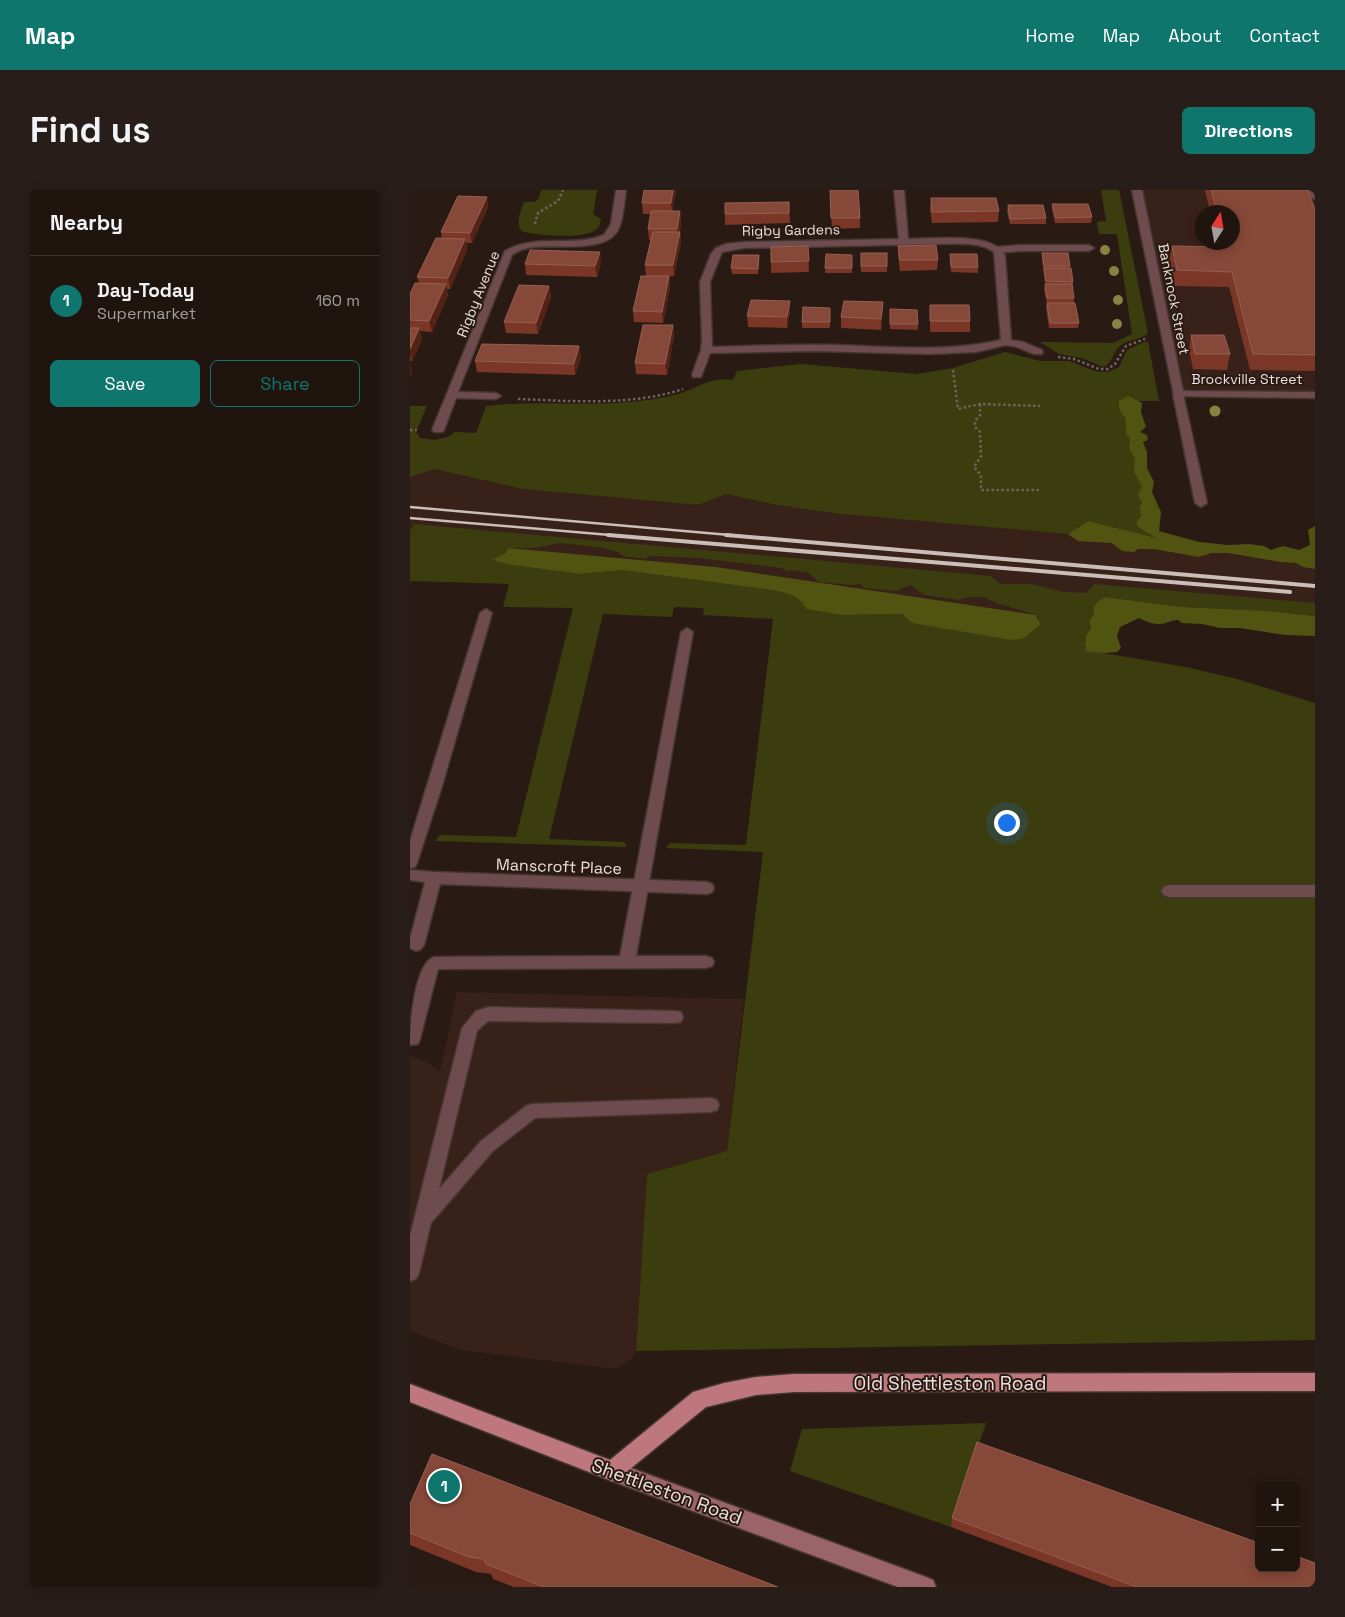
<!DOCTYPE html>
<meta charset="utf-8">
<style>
:root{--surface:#20140f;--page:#281d18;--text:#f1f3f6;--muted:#a29e9e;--line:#3d332f;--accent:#0f766e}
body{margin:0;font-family:"Space Grotesk",sans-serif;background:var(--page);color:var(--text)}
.controls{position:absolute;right:15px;bottom:15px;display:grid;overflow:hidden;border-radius:8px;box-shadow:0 2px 12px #0003}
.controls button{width:45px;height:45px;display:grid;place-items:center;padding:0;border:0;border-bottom:1px solid var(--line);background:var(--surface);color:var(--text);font:25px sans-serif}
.compass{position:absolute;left:785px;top:15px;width:45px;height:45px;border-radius:50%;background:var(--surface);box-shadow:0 2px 12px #0003;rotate:11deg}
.you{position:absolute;left:596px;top:632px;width:18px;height:18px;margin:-12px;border:4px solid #fff;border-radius:50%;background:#1a73e8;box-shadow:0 0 0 8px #1a73e833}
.badge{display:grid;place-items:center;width:32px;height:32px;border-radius:50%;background:var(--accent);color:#fff;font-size:16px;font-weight:700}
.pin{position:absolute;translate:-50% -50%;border:2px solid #fff;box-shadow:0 1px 5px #0006}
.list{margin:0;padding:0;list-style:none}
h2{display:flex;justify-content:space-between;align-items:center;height:65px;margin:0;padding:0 20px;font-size:21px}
h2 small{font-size:16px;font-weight:400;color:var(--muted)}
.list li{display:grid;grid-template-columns:32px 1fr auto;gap:15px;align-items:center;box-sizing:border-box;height:90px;padding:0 20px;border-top:1px solid var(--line)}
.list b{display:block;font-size:19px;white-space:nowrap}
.list p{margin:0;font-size:16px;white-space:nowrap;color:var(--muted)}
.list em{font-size:16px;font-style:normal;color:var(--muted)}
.actions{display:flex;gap:10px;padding:15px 20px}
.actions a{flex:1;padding:11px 0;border:1px solid var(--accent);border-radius:8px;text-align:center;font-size:18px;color:var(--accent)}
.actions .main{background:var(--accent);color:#fff}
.map{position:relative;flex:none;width:905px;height:1397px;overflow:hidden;border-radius:8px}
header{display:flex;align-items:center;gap:30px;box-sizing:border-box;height:70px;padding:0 25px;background:var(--accent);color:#fff}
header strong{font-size:24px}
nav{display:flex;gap:28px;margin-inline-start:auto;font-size:18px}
.intro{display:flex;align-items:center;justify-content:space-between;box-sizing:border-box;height:120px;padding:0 30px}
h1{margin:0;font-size:35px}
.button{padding:12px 22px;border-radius:8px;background:var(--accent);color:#fff;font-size:18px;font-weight:700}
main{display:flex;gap:30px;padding:0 30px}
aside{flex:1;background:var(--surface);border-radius:8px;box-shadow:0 2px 12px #0003}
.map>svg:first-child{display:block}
</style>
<header>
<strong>Map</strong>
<nav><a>Home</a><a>Map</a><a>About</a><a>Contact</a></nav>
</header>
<div class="intro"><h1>Find us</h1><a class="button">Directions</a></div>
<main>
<aside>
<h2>Nearby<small></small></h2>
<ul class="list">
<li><span class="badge">1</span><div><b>Day-Today</b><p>Supermarket</p></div><em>160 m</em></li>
</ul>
<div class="actions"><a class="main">Save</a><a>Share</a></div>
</aside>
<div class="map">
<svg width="905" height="1397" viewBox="0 0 905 1397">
<rect width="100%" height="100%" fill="#2a1a14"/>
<g fill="#382118" fill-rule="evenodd">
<path d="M728 0H905V205L769 204ZM792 22H822V52H792Z"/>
<path d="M24 279 113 299 288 315 316 304 367 315 422 323 679 331 748 349 905 366V445L690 414 626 425 306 377 0 350V287Z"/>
<path d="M47 802 334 809 317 961 237 984 226 1161 221 1169 206 1179 51 1160 0 1141V866L15 871 30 881Z"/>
</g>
<g fill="#3b3d0e" fill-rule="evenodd">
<path d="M131 0H189L187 1 183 24 191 29C190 33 190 36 187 39 175 50 128 45 113 42 104 34 111 22 114 12H125L129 8Z"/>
<path d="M691 0H709L738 143C732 150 718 149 710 156 702 162 704 173 693 177L672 168 649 164 630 152 703 153 722 144 707 44H689L687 32 696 31Z"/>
<path d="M734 152H738L749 211H721L748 349 680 331 658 344 422 323 367 315 316 304 288 315 113 299 24 279 0 287V216H17L6 242 10 248 24 250 38 247 45 242 66 243 76 216C127 210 178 217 230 211 243 209 255 208 268 204 290 198 297 187 323 190L327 181 391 174 507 184 543 178 595 162 630 171H660L684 181 698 182 709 177 717 160Z"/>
<path d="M4 334 581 386 590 394H621L654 402 676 403 684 394 905 413V426L858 421 772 417 695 407 688 411 683 418 684 424 679 431 681 438 678 443 675 460 776 477 827 489 905 513V1150L226 1161 237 984 317 961 353 662 256 658 260 653 336 655 363 429 293 425 294 418 264 417 262 427 193 424 139 649 214 652 217 657 25 651 30 645 106 647 163 418 93 417 99 394 1 391 0 393V340ZM151 353 194 358 208 362 213 366 235 369 239 366 289 368 372 378 378 382 380 380 397 382 409 392 442 395 450 394 454 398 486 401 501 395 514 405 549 410 558 407H574L586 413 626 425 629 428 619 445 502 433 492 424 432 425 396 419C389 404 376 403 362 400L212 380 171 384 101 375 83 370 96 364 98 358H124Z"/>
<path d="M576 1233 541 1337 380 1281 392 1239Z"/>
</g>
<g fill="#515311">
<path d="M718 206 732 213 731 222 736 237 730 242 737 245 738 250 733 252 737 262V278L744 292 742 302 751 322 749 341 789 352 818 355 839 354 854 356 861 360 873 356 889 360 900 355 898 340 905 336V379L893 377 886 373 870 372 818 363H802L789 367 744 359H728L724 362 712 361 702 353 668 351 658 344 679 331 746 348 727 336V330L731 327 730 316 732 313 728 305 732 296 724 282 725 269 719 258 720 248 716 244V229L709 219V211Z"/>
<path d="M98 358 306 377 626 425 630 433 629 436 624 439 615 448 602 450 502 433 492 424 432 425 396 419C389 404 376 403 362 400L212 380 171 384 101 375 82 370 95 364Z"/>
<path d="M695 407 772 417 858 421 905 426V446L875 445 830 438H810L792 434 772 433 768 430C763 430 761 431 756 433 747 436 737 432 729 428L710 437 707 446 711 458 707 462 693 463 675 461 676 457 674 455 676 453V446L681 438 679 431 684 424 683 418 688 411Z"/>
</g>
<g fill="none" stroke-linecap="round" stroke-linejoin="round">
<defs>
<g id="lane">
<path d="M610 55H679L684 58 679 61H610L587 63 582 60 587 57Z"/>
<path d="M768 201 773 204 797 313 791 317 785 313 763 204Z"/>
<path d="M76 419 82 423 32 596 7 673 5 677 0 678V651L70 423Z"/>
<path d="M277 438 283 442 226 766H296L302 768 304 772 302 776 296 778 28 779 10 849 8 854 0 855C0 836 4 774 24 767L210 766 271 442Z"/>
<path d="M759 695H905V707H759L754 705 751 701 754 697Z"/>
<path d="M79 817 265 821 271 822 273 827 271 832 265 833 78 831 67 841 29 999 71 951 116 916 122 914 301 908 307 910 309 915 307 920 301 922 125 928 83 961 21 1033 9 1083 6 1089 0 1091V1046L52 838 66 821Z"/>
</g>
<g id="street">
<path d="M206 0H216C214 12 214 26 209 38 198 64 147 54 124 57 115 58 109 60 102 65L48 202 86 203 91 206 86 209 46 208 34 240 32 242H24L22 240 95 61C126 43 161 58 194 45L201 34Z"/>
<path d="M484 0H494L498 49C521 49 585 41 595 66L601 150 613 152 632 160 633 162 632 164H624L607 157 596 155 566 162 519 164 404 161 300 163 291 187H283L282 185 291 160 292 149 290 92 301 64 306 58 316 54 334 52 489 49ZM527 54C544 54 570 51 584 62L591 150C538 162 482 157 427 155 385 154 343 156 302 157L300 92 312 62 334 58Z"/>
<path d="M722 0H732L773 201 905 202V208L764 206Z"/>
<path d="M898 0H905V9L902 8Z"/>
<path d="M0 680 24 682 297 692 302 694 304 698 302 702 297 704 30 694 14 755 11 759 6 761 0 758V749L15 692 0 690Z"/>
</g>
<path id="secondary" d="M202 1271 516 1387 523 1390 526 1397H488L202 1291 195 1288 192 1281 195 1274Z"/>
<path id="primary" d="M905 1183V1201L384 1202 346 1205 296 1217 209 1288 202 1291 0 1212V1194L200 1270 283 1202 314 1193 346 1187 384 1184Z"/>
</defs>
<use href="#lane" stroke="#453630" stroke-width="3"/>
<use href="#street" stroke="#453630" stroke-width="3"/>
<use href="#secondary" stroke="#453630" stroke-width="3"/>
<use href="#primary" stroke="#453630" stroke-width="3"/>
<g stroke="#72635e" stroke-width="2.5" stroke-dasharray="2.5 2.5" stroke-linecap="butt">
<path d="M125 34 128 23 148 11 153 0"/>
<path d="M648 167 664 169 689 179H698L705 174 716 156 735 149"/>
<path d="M543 180 548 219 570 214 630 216"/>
<path d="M108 209C160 211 223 216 273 199"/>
<path d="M570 214V225L565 231V237L570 242 571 266 564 277 571 285V300H629"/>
<path d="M0 240H7"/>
</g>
<use href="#lane" fill="#6e4b4e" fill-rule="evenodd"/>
<use href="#street" fill="#6e4b4e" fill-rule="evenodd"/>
<use href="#secondary" fill="#9b6469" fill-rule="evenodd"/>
<use href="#primary" fill="#be777d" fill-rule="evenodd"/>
<g stroke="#cbbeb9" stroke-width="2.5">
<path d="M0 317 331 346"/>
<path d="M0 328 212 346"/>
</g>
<g stroke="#cbbeb9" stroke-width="4">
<path d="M198 345 880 402"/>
<path d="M316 345 905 396"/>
</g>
</g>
<g fill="#878242">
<circle cx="695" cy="60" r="5"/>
<circle cx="704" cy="81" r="5"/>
<circle cx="708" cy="110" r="5"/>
<circle cx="707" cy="134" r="5"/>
<circle cx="805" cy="221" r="5.5"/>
</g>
<g fill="#7a3626">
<path d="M266 0 262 21H270L271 32 270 42 271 53 264 86H259L260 97 253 133 224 132 223 121 236 86 235 75 241 50H239L238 39 241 24H233L232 13Z"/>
<path d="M420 0 450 28V38L422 39Z"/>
<path d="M795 0H898L905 20V181L840 180 819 97 765 96 759 72 762 56 809 57 808 52H822V22H800Z"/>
<path d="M77 7 78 17 62 53H56L57 60 40 99H36L38 105 22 142 10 141 12 149 2 171H0V104L9 93 7 87 32 49 31 42Z"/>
<path d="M521 8 589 21 588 32 522 33 520 19Z"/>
<path d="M379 12 380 33 315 35V24Z"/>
<path d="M642 14 682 27 681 33H645L642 20Z"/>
<path d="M598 15 636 28V34H600L597 21Z"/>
<path d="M398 56 399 82 361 83V72Z"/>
<path d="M488 56 528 70 527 80 490 81 488 66Z"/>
<rect x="451" y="63" width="26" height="19"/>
<path d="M632 63 660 76 663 92 662 97 664 108V113L669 133 668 138H639L636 118 637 113 634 100 635 94 632 69Z"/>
<path d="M416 64 442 65V83H415Z"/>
<path d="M540 64 568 77V83L541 82Z"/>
<path d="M349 65 348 84H322L321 78Z"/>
<path d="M191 72 187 87 116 85 115 74Z"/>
<path d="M139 96 141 107 128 144 96 143 94 132Z"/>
<path d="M473 112 471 140 431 138V127Z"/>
<path d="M520 115 560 131V142H520Z"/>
<path d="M420 118V138H392V132Z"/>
<path d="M480 119 507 120 508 140 480 139Z"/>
<path d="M380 122 377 138 338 137 337 126Z"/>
<path d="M263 135 264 146 257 185 226 184 225 173Z"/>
<path d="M781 145 820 164 817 180 783 179 779 160Z"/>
<path d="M171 167 165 185 67 182 65 171Z"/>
<path d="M0 1314 368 1397H104L83 1389 81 1384 66 1382 0 1355Z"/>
<path d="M542 1328 905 1397H702L541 1337Z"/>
</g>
<g fill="#552316">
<path d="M263 0H266L262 24 261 13Z"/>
<path d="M77 7 78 17 62 53 60 43Z"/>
<path d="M270 21 271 32 269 46 270 42 271 53 264 86 263 75 268 49 267 39Z"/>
<path d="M55 49 57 60 40 99 38 88Z"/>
<path d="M190 62 191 72 187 87 185 76Z"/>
<path d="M259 86 260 97 253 133 252 122Z"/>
<path d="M36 94 38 105 22 142 19 131Z"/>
<path d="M139 96 141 107 128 144 126 133Z"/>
<path d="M380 111V122L377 138V127Z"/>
<path d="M473 112 472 123 471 140V129Z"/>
<path d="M263 135 264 146 257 185 255 174Z"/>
<path d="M9 138 12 149 2 171 0 163V159Z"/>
<path d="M169 156 171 167 165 185 164 174Z"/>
<path d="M0 172 2 182 0 187Z"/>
</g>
<g fill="#864839" stroke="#966053">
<path d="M234 0H263L261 13H232Z"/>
<path d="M420 0H448L450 28H421Z"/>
<path d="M801 0H898L905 20V165L843 164 822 82 767 80 762 56 816 57 814 52H822V22H807Z"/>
<path d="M48 6 77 7 60 43 31 42Z"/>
<path d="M521 8H586L589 21 522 22Z"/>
<path d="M379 12V23L315 24V13Z"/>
<path d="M642 14H678L682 27 646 28Z"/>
<path d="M598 15H633L636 28 600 29Z"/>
<path d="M241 21H270L267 39H238Z"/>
<path d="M243 42H270L263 75H235Z"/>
<path d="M26 48 55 49 38 88 7 87Z"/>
<path d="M526 55 528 70H490L488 56Z"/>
<path d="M398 56 399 71 361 72V57Z"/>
<path d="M120 60 190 62 185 76 115 74Z"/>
<rect x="451" y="63" width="26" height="13"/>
<path d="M632 63H658L660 76H634Z"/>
<path d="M416 64 442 65V78H415Z"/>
<path d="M540 64H567L568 77H541Z"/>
<path d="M323 65H349L348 79 321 78Z"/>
<path d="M634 78H661L663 92 636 91Z"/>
<path d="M231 86H259L252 122 223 121Z"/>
<path d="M5 93 36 94 19 131 0 130V104Z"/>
<path d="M635 94H662L664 108H637Z"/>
<path d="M109 95 139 96 126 133 94 132Z"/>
<path d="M341 110 380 111 377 127 337 126Z"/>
<path d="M434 111 473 112 471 129 431 127Z"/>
<path d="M637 113H665L669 133H640Z"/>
<path d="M520 115H559L560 131H520Z"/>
<path d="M393 117 420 118V132H392Z"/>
<path d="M480 119 507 120 508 134H480Z"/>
<path d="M233 135H263L255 174 225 173Z"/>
<path d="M0 138H9L0 159Z"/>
<path d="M781 145H814L820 164H785Z"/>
<path d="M72 154 169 156 164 174 65 171Z"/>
<path d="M567 1252 849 1353V1378H886V1366L905 1373V1397H727L542 1328Z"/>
<path d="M22 1264 368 1397H134L76 1374 74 1369 59 1367 0 1343V1314Z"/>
</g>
<g text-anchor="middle" stroke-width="4" stroke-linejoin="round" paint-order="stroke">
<g font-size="14" fill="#ece0dc" stroke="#2a1a14">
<text transform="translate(381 40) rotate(-1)" y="5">Rigby Gardens</text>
<text transform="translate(68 104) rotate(-68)" y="5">Rigby Avenue</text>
<text transform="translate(764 109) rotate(79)" y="5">Banknock Street</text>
<text x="837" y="194">Brockville Street</text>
</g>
<g font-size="16" fill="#ece0dc" stroke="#2a1a14">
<text transform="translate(149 676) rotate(2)" y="6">Manscroft Place</text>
</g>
<g font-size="19" fill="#ece0dc" stroke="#2a1a14">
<text x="540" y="1200">Old Shettleston Road</text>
<text transform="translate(257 1301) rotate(20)" y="7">Shettleston Road</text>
</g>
</g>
</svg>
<div class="controls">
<button>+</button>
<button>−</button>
</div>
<svg class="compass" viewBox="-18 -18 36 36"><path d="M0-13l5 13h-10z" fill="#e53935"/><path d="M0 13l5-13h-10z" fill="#a29e9e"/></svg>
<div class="you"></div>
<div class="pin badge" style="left:34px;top:1296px">1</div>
</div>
</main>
